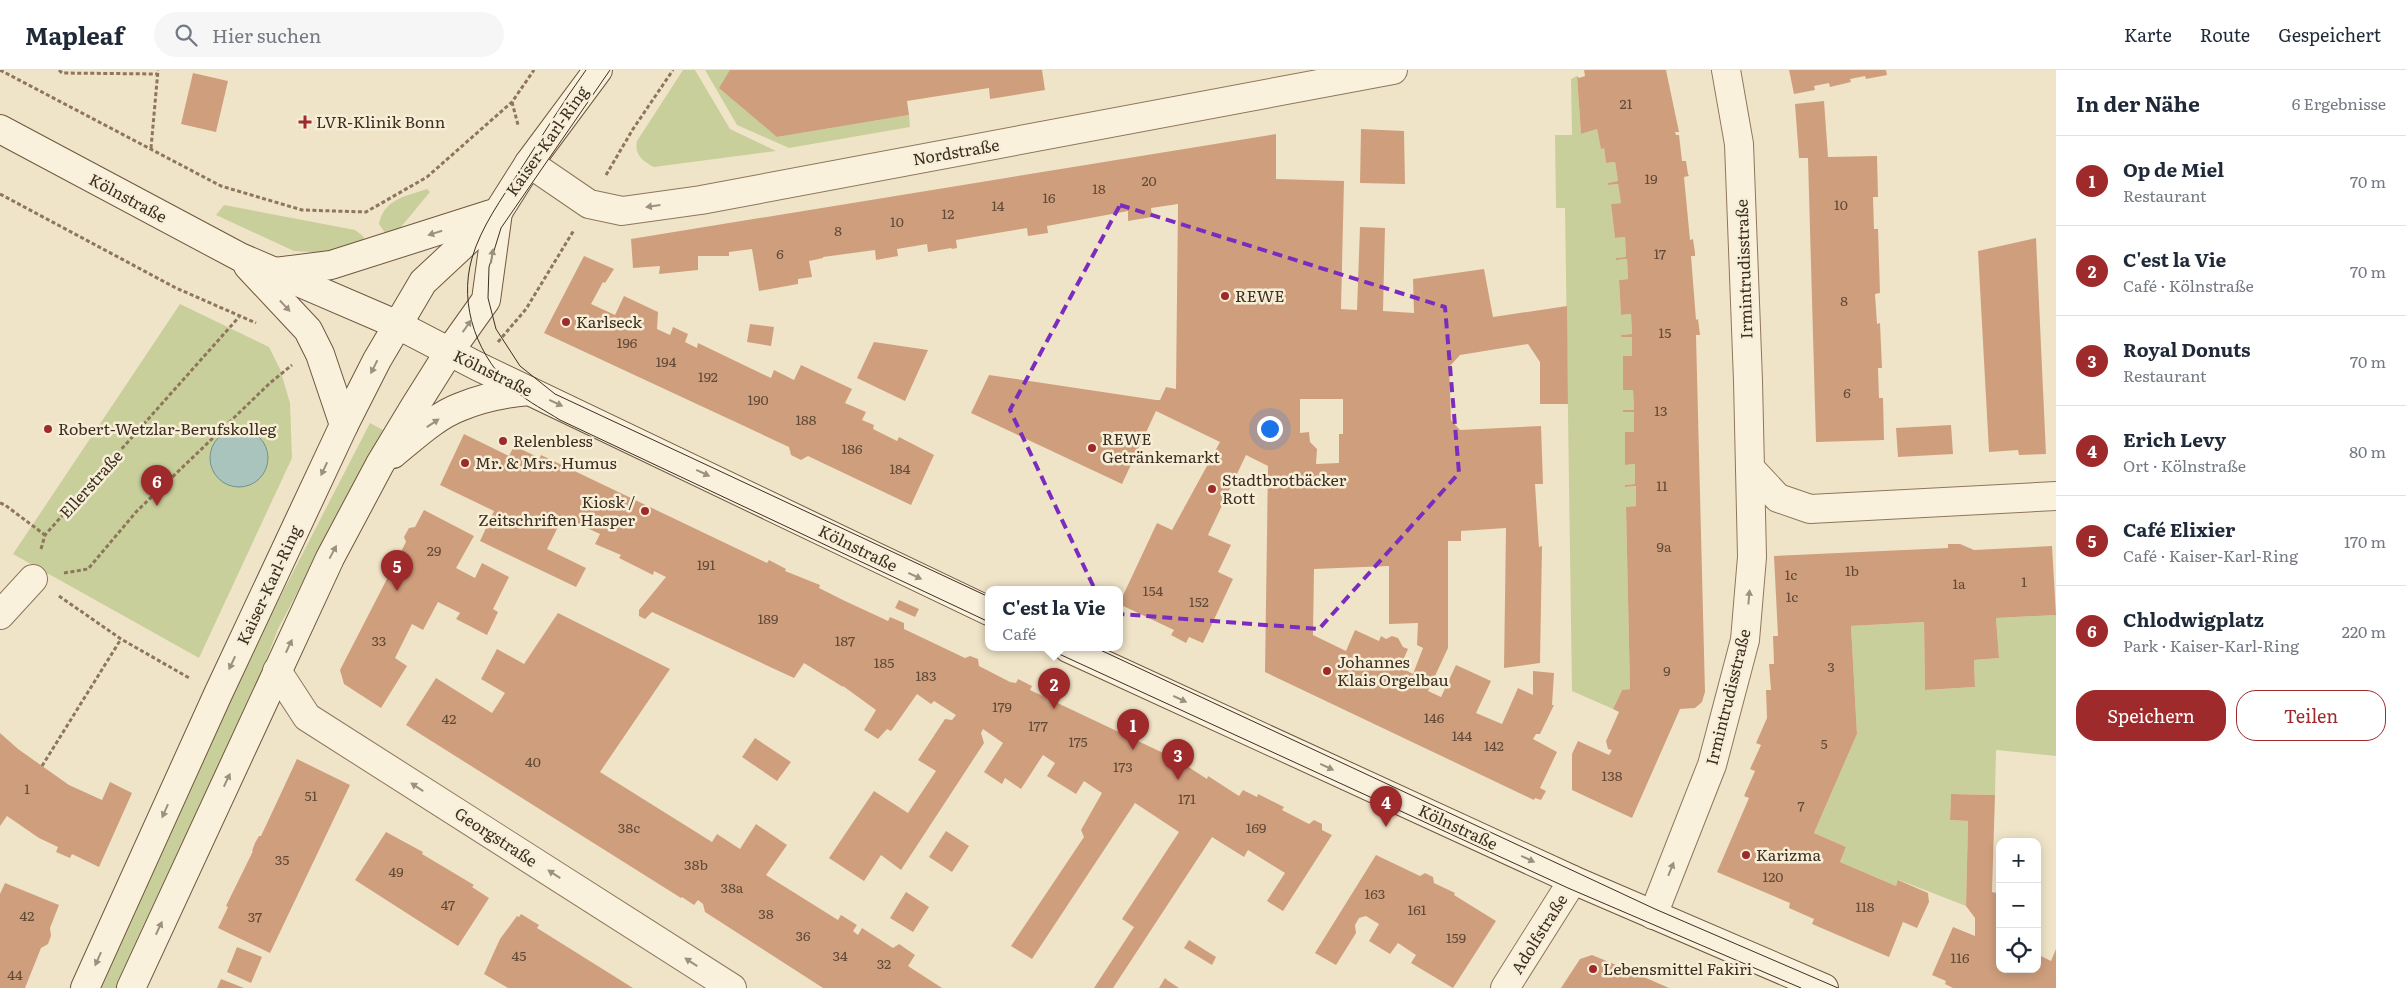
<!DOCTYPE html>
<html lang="de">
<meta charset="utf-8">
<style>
:root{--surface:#fff;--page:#f6f6f7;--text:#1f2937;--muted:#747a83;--line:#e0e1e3;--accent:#9e2a2b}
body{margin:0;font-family:Literata,serif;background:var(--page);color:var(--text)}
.controls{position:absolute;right:15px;bottom:15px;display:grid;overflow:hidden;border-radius:10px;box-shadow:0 2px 12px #0003}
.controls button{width:45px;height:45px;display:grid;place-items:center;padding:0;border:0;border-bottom:1px solid var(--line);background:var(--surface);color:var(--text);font:25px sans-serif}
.you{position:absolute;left:1269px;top:358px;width:18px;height:18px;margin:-12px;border:4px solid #fff;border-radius:50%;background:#1a73e8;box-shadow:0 0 0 8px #1a73e833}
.badge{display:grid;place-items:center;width:32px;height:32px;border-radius:50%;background:var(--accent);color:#fff;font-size:16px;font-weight:700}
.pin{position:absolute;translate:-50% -41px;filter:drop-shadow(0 1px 2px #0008)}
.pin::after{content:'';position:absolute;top:26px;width:18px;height:15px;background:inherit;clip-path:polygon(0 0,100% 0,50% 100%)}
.popup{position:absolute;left:985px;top:516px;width:138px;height:65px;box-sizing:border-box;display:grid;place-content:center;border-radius:10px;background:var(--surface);filter:drop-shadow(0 1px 4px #0005);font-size:16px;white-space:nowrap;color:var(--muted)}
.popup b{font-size:19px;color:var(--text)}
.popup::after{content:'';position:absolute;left:50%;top:100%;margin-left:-10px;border:10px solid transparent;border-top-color:var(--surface)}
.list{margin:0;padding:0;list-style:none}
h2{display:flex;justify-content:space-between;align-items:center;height:65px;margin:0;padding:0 20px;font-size:21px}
h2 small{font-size:16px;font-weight:400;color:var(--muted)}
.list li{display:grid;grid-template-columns:32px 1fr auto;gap:15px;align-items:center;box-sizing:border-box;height:90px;padding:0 20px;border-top:1px solid var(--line)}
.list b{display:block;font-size:19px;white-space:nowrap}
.list p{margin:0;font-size:16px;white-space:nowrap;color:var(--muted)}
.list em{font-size:16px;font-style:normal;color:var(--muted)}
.actions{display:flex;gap:10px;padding:15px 20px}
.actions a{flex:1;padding:11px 0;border:1px solid var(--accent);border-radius:20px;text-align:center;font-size:18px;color:var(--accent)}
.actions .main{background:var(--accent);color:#fff}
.icon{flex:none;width:28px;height:28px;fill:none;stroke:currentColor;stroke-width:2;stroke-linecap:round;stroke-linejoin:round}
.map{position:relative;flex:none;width:2056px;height:918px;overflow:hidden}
header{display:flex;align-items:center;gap:30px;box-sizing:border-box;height:70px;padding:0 25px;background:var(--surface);border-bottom:1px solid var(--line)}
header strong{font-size:24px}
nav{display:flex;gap:28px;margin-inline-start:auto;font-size:18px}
.search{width:350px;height:45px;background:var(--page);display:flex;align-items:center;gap:12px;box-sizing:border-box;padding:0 18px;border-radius:28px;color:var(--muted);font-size:19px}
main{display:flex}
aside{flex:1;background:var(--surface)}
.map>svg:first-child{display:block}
</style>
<header>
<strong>Mapleaf</strong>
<div class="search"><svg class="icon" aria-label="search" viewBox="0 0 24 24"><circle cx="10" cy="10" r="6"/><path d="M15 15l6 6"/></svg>Hier suchen</div>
<nav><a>Karte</a><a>Route</a><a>Gespeichert</a></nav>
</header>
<main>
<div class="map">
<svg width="2056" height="918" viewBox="0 0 2056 918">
<rect width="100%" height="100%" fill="#f0e4c8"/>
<g fill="#c9cf9b">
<path d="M683 0H695L730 59 776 81 654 97C643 91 634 85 637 71Z"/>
<path d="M705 0H730L777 67 909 45 910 57 789 78 737 55Z"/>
<path d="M1577 6 1581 64 1597 59 1601 78H1604L1606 93 1615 92 1618 111 1608 113V115L1618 114 1621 133 1611 134 1615 168 1625 167 1626 187 1616 188 1617 190 1627 189 1628 209 1619 210 1621 245 1631 244 1632 264 1621 265 1622 267H1632V286L1623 287V320H1633L1634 340H1623L1624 342H1634V362H1625V395L1635 394V414L1625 415V417L1636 416V436L1626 437 1630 619 1622 620 1613 639 1572 621 1565 138H1556L1555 65H1572L1571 9Z"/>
<path d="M427 119 430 122 401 157 387 166 379 154C384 129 406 126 427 119Z"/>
<path d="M224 135 355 160 363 166 366 174 326 183 294 181 216 145Z"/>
<path d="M180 234 269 277 280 299 290 333 292 388 199 588 13 484Z"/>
<path d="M370 353 383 360 278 559 247 639 122 918H99L164 766 258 570Z"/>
<path d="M2056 545V686L1996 680 1995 725 1951 724 1950 750 1968 751 1966 836 1899 810 1896 816 1840 792 1846 777 1814 763 1857 664 1851 556 1924 552 1925 620 1975 617 1974 590 1999 588 1996 548Z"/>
</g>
<circle fill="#a9c4bc" stroke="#6f938a" cx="239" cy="388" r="29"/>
<g fill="#cf9f7d" fill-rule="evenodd">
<path d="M730 0H1042L1045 20 990 29 989 18 907 31 909 45 777 67 719 18Z"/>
<path d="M1584 0H1666L1679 62H1675L1676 65H1679L1682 91H1686L1688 104 1689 106 1684 107 1690 170 1693 169 1695 183V186H1691L1696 250 1698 249 1700 265H1696L1705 622 1702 632 1695 638 1680 639 1632 748 1572 720V684L1578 671 1609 685 1612 680 1608 679 1606 671 1619 642 1613 639 1622 620 1630 619 1626 437 1636 436V416L1625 417V415L1635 414V394L1625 395V362H1634V342H1623V340H1634L1633 320H1623V286H1632V267H1621V265L1632 264 1631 244 1621 245 1619 210 1628 209 1627 189 1616 190V188L1626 187 1625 167 1615 168 1611 134 1621 133 1618 114 1608 115V113L1618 111 1615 92 1606 93 1604 78 1601 79 1597 59 1581 64 1577 6 1579 8 1585 6Z"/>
<path d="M1789 0H1886L1887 5 1866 9 1865 6 1850 9 1851 12 1830 17 1829 13 1814 16 1815 20 1794 24Z"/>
<path d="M193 3 228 11 216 62 181 54Z"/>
<path d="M1824 31 1828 87 1877 86 1878 127H1873L1874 159H1878L1880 223 1875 224 1877 254 1880 253 1882 298H1878L1879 328H1883L1884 370 1816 372 1808 88H1799L1795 34Z"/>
<path d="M1361 59 1404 61 1405 114 1360 113Z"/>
<path d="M1276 64V109L1344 111 1341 239 1357 240 1360 157 1385 158 1383 241 1414 243 1413 209 1484 199 1493 247 1567 236 1568 334H1540V292L1528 274 1460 285 1449 297 1451 350 1460 360 1541 356 1543 414H1535L1539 477 1542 476 1540 593 1504 598 1506 458 1461 461V471H1448V578L1428 621 1441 627 1456 595 1491 611 1476 643 1502 654 1518 618 1533 625V601L1554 603 1552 635H1554L1540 664H1536L1533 669 1557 682 1540 718 1546 721 1541 730 1535 728 1534 730 1265 602 1268 396 1246 385 1208 465 1231 475 1218 502 1233 509 1203 573 1189 567 1186 573 1171 565 1174 560 1119 534 1157 453 1172 460 1220 372 1156 341 1122 414 971 343 989 305 1156 330H1160L1166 317 1176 319 1178 134 1151 138 1152 147 1128 151V141L1047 156 1048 163 1028 166 1027 158 956 170 957 178 952 179 951 178 928 182 927 174 897 179 898 186 876 190 875 180 823 187V188L809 191 812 207 798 209V214L759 221 752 179 729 182V186H698V200L659 204 660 196 633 198 631 169ZM1300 329H1343V364H1339V393L1316 394 1317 379 1310 372 1309 362 1300 363ZM1389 496V554L1418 553 1417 575 1423 578 1413 604 1400 597 1408 579 1403 577 1398 568 1392 566 1386 569 1381 566 1379 571 1355 560 1346 581 1313 565 1314 499Z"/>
<path d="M2036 168 2046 384 2019 385 2018 380 1989 382 1978 181Z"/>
<path d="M584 186 614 199 605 213 603 212 591 234 615 245 624 226 658 242 657 259 670 265 673 257 688 264 685 272 697 278 698 273 771 308 774 300 794 310 801 295 852 319 845 333 866 342 862 350 874 355 873 359 897 371 899 367 934 385 911 435 808 386 801 390 791 385 789 377 544 263Z"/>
<path d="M750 254 774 257 771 276 747 272Z"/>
<path d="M874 272 928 280 905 331 857 308Z"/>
<path d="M1951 355 1953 384 1898 387 1896 358Z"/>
<path d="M464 364 509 386 514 376 540 388 541 385 767 493 769 490 786 499 785 501 820 515 819 518 845 531 886 550 888 551 890 547 904 553V559L965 588 970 586 978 589 979 596 1010 612 1016 613 1018 609 1032 616 1030 620 1176 689 1207 709 1208 706 1239 726 1243 720 1257 727 1258 724 1284 737 1282 740 1309 754 1314 750 1322 754V760L1332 765 1283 841 1267 831 1285 803 1248 780 1244 787 1212 767 1113 918H1094L1134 857 1122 849 1179 762 1135 733 1032 889 1011 876 1084 767 1081 760 1102 723 1084 711 1076 724 1047 706 1055 693 1043 685 1021 719 1005 708 1002 714 984 702 1003 673 983 659 981 663 984 673 901 800 881 785 864 811 829 788 874 721 908 743 936 701 918 690 945 649 952 650 956 645 934 631 931 634 917 624 891 661 887 659 878 669 864 660 876 640 843 616V617L804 593 794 608 652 542 645 549 639 546V540L666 507 654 501 653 505 619 488 621 485 595 474 600 464 563 447 547 479 586 498 576 517 480 471 494 441 440 415Z"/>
<path d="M424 440 474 466 456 498 475 508 482 493 509 507 493 539 498 542 487 565 456 549 460 543 438 532 423 560 412 554 395 588 407 596 381 638 344 614 340 600 406 472 404 467 409 458 415 457Z"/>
<path d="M1948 474H1960L1974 480 2052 476 2056 545 1996 548 1999 588 1974 590 1975 617 1925 620 1924 552 1851 556 1857 664 1814 763 1846 777 1840 792 1896 816 1898 810 1928 823 1929 832 1917 858 1903 852 1889 887 1812 854 1814 849 1789 838 1790 833 1717 802 1749 728 1744 726 1755 701 1750 699 1761 675 1756 673 1767 648 1766 620H1771L1769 594H1774L1773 566H1778L1774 486 1948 478Z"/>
<path d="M899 530 919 539 915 547 895 538Z"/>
<path d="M558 543 670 599 600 702 712 772 717 764 740 779 756 754 787 775 766 805 838 850 841 845 857 855 853 861 858 865 862 858 893 878 899 874 915 885 908 896 942 918H823L705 842 703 834 698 830 694 835 682 827 681 828 406 655 436 608 492 643 505 623 481 609 497 579 524 594Z"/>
<path d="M0 663 18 679 69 715 102 730 110 712 132 723 99 797 72 784 70 788 56 782 58 777 39 768 7 746 0 756Z"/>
<path d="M755 668 791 692 777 711 742 687Z"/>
<path d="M297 689 350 715 270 883 218 858 228 837 226 836 253 781H252L255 773 259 766H261Z"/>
<path d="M1951 724 1995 725 1992 822 2000 824V899H2037V884L2051 891 2056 879V918H1953L1945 914 1946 911 1932 905 1953 857 1975 866V848L1966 836 1968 751 1950 750Z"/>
<path d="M946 761 969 776 952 802 929 787Z"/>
<path d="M386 762 423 782 422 784 474 815 472 817 489 828 458 876 355 810Z"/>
<path d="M1376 785 1420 806 1425 803 1433 807 1434 813 1455 823 1454 825 1496 851 1453 918 1411 893 1416 885 1398 873 1390 884 1369 871 1379 854 1366 846 1359 848 1355 855 1356 863 1336 895 1315 883Z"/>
<path d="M5 813 59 835 50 858 51 866 48 874 41 878 25 918H0V824Z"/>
<path d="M906 822 929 837 913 862 890 848Z"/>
<path d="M521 844 539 855 537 858 633 918H508L484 904 500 869 517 846 519 847Z"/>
<path d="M1189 870 1216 887 1212 895 1184 878Z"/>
<path d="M237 877 262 887 251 913 227 902Z"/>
<path d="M1592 885 1621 897 1669 918H1561L1580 889Z"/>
<path d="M1165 908 1167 910 1179 918H1159Z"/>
<path d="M221 909 244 918H217Z"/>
</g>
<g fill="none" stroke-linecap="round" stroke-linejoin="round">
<defs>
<g id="street">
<path d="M529 93 589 134 622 141 701 130 1393 0"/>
<path d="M1750 398 1778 428 1810 439 2056 426"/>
<path d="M0 545 33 509"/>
<path d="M277 601 307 647 732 918"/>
<path d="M1653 845 1712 695 1745 570 1752 487 1748 311 1739 74 1726 0"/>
<path d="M1505 918 1573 810"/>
</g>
<g id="secondary">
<path d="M0 59 240 187 398 255 477 296 989 541"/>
<path d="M248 196 308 260 320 284 344 355"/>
<path d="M275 202 331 195 491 144"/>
<path d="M393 384C414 367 436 346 460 337 481 328 507 323 529 321"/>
<path d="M1068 578 1573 810 1824 918"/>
<path d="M85 918 218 624 344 355 377 290 423 212 498 142 529 93 598 0"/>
<path d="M131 918 330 488 380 394 415 336 449 282 486 230 498 142"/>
</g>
</defs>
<use href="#street" stroke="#8d765c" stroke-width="30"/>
<use href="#secondary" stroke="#6f573f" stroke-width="30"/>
<g stroke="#8d765c" stroke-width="3" stroke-dasharray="4 2.5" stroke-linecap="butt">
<path d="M0 0 221 116 302 140 366 142 427 107 512 32 534 0"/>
<path d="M59 0 62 3 157 4"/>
<path d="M512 32 518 55"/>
<path d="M151 78 158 0"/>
<path d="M606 105 633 59 673 0"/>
<path d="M0 124 176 218 256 253"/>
<path d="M498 272 526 239 574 160"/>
<path d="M0 433 5 435 45 465"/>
<path d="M41 479 45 465 239 247"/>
<path d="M64 503 88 499 136 442 270 313 292 295"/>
<path d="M59 526 121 569 191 609"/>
<path d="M42 696 121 569"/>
</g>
<use href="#street" stroke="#faf1dc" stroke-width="28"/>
<use href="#secondary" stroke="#faf1dc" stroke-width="28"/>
<g stroke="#3d2e20" stroke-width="1">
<path d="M586 0C562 33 541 68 519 102 502 128 481 157 472 188 458 236 478 289 516 321 528 332 546 341 560 350L989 552"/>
<path d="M610 0 501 158 489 197 488 228 496 259 520 296 555 324 989 527"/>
<path d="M1046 578 1568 818 1801 918"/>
<path d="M1096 578 1655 839 1838 918"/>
</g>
</g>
<defs><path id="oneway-solid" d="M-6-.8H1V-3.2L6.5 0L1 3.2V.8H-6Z" transform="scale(1.25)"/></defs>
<g fill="#9c907e">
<use href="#oneway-solid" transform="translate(653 136) rotate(172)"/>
<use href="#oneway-solid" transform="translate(435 163) rotate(162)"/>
<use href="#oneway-solid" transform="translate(492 186) rotate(-82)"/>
<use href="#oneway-solid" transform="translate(285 236) rotate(47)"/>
<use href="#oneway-solid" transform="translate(467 256) rotate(-55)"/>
<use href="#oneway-solid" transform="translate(374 297) rotate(117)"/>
<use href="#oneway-solid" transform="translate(556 333) rotate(25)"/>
<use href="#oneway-solid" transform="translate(433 353) rotate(-34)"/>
<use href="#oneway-solid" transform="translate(324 399) rotate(115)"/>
<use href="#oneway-solid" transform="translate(703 403) rotate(25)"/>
<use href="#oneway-solid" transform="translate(333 482) rotate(-62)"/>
<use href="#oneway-solid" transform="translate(915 506) rotate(25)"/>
<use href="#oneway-solid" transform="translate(1749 527) rotate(-85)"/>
<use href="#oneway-solid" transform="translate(289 576) rotate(-65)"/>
<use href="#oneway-solid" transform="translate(232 593) rotate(115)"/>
<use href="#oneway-solid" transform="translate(1180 629) rotate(25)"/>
<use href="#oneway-solid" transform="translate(1327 697) rotate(25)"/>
<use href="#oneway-solid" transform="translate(227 710) rotate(-65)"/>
<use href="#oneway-solid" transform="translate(417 717) rotate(-147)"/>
<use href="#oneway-solid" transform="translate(165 741) rotate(114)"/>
<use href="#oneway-solid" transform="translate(1528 789) rotate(25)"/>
<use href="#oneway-solid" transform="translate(1671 799) rotate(-68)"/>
<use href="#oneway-solid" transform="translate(554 804) rotate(-147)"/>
<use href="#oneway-solid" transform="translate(159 858) rotate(-65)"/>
<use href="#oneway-solid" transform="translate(98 889) rotate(114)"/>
<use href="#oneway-solid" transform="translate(691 892) rotate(-147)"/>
</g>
<path fill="none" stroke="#7b2cbf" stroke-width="4" stroke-dasharray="10 6" stroke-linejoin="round" d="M1120 135 1445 237 1459 403 1319 559 1106 543 1010 340Z"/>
<g fill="#9e2a2b" stroke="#f7eed8" stroke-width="2">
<path d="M302.5 44.5h5v5h5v5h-5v5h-5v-5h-5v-5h5z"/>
<circle cx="1225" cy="226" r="5"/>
<circle cx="566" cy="252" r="5"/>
<circle cx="48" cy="359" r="5"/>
<circle cx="503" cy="371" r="5"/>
<circle cx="1092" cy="378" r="5"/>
<circle cx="465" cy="393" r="5"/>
<circle cx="1212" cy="419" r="5"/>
<circle cx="645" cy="441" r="5"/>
<circle cx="1327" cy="601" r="5"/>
<circle cx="1746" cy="785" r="5"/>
<circle cx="1593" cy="899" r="5"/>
</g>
<g text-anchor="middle" stroke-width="5" stroke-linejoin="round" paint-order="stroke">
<g font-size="14" fill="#624a37">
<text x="1626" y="39">21</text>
<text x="1651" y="114">19</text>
<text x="1149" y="116">20</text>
<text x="1099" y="124">18</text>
<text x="1049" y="133">16</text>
<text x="1841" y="140">10</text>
<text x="998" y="141">14</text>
<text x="948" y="149">12</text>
<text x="897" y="157">10</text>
<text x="838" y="166">8</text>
<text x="780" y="189">6</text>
<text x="1660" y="189">17</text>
<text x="1844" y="236">8</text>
<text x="1665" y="268">15</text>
<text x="627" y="278">196</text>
<text x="666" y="297">194</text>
<text x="708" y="312">192</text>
<text x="1847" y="328">6</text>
<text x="758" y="335">190</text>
<text x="1661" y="346">13</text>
<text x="806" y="355">188</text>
<text x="852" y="384">186</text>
<text x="900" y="404">184</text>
<text x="1662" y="421">11</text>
<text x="1664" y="482">9a</text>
<text x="434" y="486">29</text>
<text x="706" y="500">191</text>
<text x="1852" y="506">1b</text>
<text x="1791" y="510">1c</text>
<text x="2024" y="517">1</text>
<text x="1959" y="519">1a</text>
<text x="1153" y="526">154</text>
<text x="1792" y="532">1c</text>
<text x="1199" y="537">152</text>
<text x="768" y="554">189</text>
<text x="379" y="576">33</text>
<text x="845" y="576">187</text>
<text x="884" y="598">185</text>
<text x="1831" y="602">3</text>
<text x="1667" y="606">9</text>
<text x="926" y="611">183</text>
<text x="1002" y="642">179</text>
<text x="1434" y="653">146</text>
<text x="449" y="654">42</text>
<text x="1038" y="661">177</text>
<text x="1462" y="671">144</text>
<text x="1078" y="677">175</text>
<text x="1824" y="679">5</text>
<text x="1494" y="681">142</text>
<text x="533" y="697">40</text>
<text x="1123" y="702">173</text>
<text x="1612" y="711">138</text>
<text x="27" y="724">1</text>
<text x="311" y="731">51</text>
<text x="1187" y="734">171</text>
<text x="1801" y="741">7</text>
<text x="629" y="763">38c</text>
<text x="1256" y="763">169</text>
<text x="282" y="795">35</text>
<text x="696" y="800">38b</text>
<text x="396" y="807">49</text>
<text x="1773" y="812">120</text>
<text x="732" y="823">38a</text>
<text x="1375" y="829">163</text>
<text x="448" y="840">47</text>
<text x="1865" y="842">118</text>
<text x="1417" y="845">161</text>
<text x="766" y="849">38</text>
<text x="27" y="851">42</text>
<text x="255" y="852">37</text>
<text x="803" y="871">36</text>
<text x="1456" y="873">159</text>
<text x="519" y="891">45</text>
<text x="840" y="891">34</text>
<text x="1960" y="893">116</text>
<text x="884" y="899">32</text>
<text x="15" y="910">44</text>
</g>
<g font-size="16" fill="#3d2e20" stroke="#f7eed8" text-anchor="start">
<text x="316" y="58">LVR-Klinik Bonn</text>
<text x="1235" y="232">REWE</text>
<text x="576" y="258">Karlseck</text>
<text x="58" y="365">Robert-Wetzlar-Berufskolleg</text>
<text x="1102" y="375">REWE<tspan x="1102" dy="18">Getränkemarkt</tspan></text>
<text x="513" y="377">Relenbless</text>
<text x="475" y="399">Mr. &amp; Mrs. Humus</text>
<text x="1222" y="416">Stadtbrotbäcker<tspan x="1222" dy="18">Rott</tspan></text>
<text x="635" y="438" text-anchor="end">Kiosk /<tspan x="635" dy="18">Zeitschriften Hasper</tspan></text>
<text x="1337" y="598">Johannes<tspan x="1337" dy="18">Klais Orgelbau</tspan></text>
<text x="1756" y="791">Karizma</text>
<text x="1603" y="905">Lebensmittel Fakiri</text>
</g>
<g font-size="16" fill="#3d2e20" stroke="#f7eed8">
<text transform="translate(547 71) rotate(-55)" y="6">Kaiser-Karl-Ring</text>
<text transform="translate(956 82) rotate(-10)" y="6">Nordstraße</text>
<text transform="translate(128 128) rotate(28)" y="6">Kölnstraße</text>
<text transform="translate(1744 199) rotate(-92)" y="6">Irmintrudisstraße</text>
<text transform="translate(493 303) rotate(26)" y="6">Kölnstraße</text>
<text transform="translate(91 414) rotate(-48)" y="6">Ellerstraße</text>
<text transform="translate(858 478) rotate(26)" y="6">Kölnstraße</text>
<text transform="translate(269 515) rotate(-65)" y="6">Kaiser-Karl-Ring</text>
<text transform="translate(1728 627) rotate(-76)" y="6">Irmintrudisstraße</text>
<text transform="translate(1458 757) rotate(25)" y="6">Kölnstraße</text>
<text transform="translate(496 767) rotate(33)" y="6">Georgstraße</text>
<text transform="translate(1539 864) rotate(-58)" y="6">Adolfstraße</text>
</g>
</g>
</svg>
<div class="controls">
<button>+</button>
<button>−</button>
<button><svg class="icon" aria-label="locate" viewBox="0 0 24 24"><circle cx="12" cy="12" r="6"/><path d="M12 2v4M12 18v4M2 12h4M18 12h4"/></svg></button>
</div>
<div class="you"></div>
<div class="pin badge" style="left:1133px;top:680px">1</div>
<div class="pin badge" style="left:1054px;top:639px">2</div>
<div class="popup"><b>C'est la Vie</b>Café</div>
<div class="pin badge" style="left:1178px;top:710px">3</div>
<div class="pin badge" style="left:1386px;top:757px">4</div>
<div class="pin badge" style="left:397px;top:521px">5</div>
<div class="pin badge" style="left:157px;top:436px">6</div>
</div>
<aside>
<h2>In der Nähe<small>6 Ergebnisse</small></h2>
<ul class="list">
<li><span class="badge">1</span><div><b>Op de Miel</b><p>Restaurant</p></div><em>70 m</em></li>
<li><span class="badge">2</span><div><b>C'est la Vie</b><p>Café · Kölnstraße</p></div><em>70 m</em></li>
<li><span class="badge">3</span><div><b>Royal Donuts</b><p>Restaurant</p></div><em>70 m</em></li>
<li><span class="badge">4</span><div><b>Erich Levy</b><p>Ort · Kölnstraße</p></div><em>80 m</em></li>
<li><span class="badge">5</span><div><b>Café Elixier</b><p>Café · Kaiser-Karl-Ring</p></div><em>170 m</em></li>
<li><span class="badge">6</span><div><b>Chlodwigplatz</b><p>Park · Kaiser-Karl-Ring</p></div><em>220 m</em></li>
</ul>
<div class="actions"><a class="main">Speichern</a><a>Teilen</a></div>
</aside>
</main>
